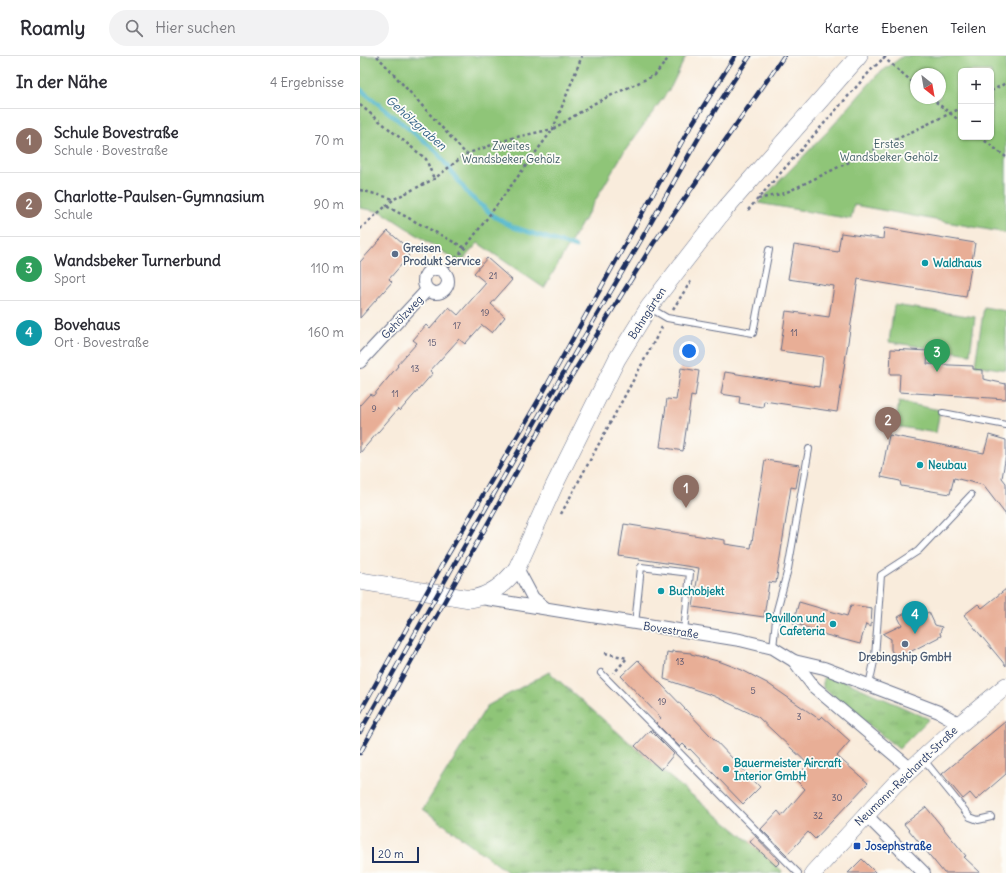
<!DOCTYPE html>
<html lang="de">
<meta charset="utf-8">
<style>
:root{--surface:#fff;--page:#f2f2f3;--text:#2b2b33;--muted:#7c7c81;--line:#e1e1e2;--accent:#db2777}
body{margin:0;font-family:Delius,sans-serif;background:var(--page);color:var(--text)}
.controls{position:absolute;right:12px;top:12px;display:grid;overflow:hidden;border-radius:6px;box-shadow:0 1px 3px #0004}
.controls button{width:36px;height:36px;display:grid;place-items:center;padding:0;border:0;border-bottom:1px solid var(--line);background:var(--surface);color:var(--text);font:20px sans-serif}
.compass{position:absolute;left:550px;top:12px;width:36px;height:36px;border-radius:50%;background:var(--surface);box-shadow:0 1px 3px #0004;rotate:149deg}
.scale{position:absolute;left:12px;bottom:10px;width:47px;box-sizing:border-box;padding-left:4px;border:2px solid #1b2f5e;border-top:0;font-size:11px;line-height:14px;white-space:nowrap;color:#1b2f5e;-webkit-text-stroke:3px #fdfcf7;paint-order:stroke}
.you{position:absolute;left:329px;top:295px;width:14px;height:14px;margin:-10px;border:3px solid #fff;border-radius:50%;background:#1a73e8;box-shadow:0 0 0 6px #1a73e833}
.badge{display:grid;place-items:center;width:26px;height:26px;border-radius:50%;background:var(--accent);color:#fff;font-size:13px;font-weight:700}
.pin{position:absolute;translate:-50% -33px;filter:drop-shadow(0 1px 2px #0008)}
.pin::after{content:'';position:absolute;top:21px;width:14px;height:12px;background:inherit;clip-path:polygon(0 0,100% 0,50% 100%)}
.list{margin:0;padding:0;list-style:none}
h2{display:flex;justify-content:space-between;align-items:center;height:52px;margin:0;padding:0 16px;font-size:17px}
h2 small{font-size:13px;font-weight:400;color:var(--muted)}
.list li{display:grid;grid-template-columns:26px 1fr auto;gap:12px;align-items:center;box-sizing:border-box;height:64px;padding:0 16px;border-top:1px solid var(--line)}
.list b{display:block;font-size:15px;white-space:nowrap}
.list p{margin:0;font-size:13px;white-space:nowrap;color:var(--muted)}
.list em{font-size:13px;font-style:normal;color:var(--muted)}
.icon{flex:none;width:22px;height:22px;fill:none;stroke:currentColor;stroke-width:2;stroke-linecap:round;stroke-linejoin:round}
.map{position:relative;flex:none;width:646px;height:817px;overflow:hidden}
header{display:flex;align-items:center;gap:24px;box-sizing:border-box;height:56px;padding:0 20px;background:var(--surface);border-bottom:1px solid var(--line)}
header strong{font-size:19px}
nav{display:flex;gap:22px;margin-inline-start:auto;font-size:14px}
.search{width:280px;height:36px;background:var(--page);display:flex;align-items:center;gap:10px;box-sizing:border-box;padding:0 14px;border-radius:22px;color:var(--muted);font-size:15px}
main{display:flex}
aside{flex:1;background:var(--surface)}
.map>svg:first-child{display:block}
</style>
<header>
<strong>Roamly</strong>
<div class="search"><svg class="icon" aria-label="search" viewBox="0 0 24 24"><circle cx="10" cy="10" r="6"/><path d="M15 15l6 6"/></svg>Hier suchen</div>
<nav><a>Karte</a><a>Ebenen</a><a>Teilen</a></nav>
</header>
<main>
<aside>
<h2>In der Nähe<small>4 Ergebnisse</small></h2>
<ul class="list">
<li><span class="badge" style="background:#8d6e63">1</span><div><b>Schule Bovestraße</b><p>Schule · Bovestraße</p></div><em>70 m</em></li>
<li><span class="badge" style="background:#8d6e63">2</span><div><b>Charlotte-Paulsen-Gymnasium</b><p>Schule</p></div><em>90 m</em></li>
<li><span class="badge" style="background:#2e9e5b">3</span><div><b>Wandsbeker Turnerbund</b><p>Sport</p></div><em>110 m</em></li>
<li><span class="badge" style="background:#0f9aa8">4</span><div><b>Bovehaus</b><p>Ort · Bovestraße</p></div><em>160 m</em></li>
</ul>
</aside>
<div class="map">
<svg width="646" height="817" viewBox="0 0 646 817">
<defs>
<pattern id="grass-tufts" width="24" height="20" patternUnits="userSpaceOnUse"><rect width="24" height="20" fill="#8fc578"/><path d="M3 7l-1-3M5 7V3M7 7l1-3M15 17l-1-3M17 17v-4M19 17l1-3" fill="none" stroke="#74a066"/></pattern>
</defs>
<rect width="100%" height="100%" fill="#fdfcf7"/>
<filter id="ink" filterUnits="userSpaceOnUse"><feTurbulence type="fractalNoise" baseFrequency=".025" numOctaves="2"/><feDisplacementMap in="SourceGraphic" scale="8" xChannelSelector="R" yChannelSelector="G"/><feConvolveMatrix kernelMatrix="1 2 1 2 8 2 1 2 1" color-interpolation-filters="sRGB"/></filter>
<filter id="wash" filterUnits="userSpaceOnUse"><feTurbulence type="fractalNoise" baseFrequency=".012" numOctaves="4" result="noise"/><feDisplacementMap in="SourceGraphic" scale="16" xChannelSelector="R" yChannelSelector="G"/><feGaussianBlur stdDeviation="0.9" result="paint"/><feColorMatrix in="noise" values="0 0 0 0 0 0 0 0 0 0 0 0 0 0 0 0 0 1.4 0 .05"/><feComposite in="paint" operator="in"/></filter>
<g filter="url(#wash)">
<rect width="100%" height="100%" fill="#f9ecdc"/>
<g fill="url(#grass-tufts)" stroke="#557a6b">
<path d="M189 616 301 714 390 786 422 815 421 817H149L63 753 127 650Z"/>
<path d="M469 619 480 623 569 663 539 693 463 632V622Z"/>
</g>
<g fill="#8fc578" stroke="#557a6b" fill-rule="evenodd">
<path d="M0 0H326L311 31 262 99 184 232 118 187 100 207 22 156 0 152Z"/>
<path d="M543 0H646V177L494 149 491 163 398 147 469 74 517 19ZM601 15H631V81H601ZM556 18H580V42H556Z"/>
<path d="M534 249 615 261 610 298 529 286Z"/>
<path d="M624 251 646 255V314L615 309Z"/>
<path d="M539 346 580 354 576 377 535 370Z"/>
</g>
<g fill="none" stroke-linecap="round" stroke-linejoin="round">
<path stroke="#4db5cb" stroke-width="4.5" d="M0 33 76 95 109 139 135 161 153 171 215 191"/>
</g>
<g id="blocks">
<g fill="#e8ae96">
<path d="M524 172 615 187 606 241 498 223 477 356 404 345 403 351 379 347 380 341 361 338 365 316 459 331 463 301 420 295 426 255 469 261 474 230 428 223 434 189 478 196 481 177 523 183Z"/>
<path d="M28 175 50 194 47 198 49 200 29 223 32 226 0 262V206Z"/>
<path d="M127 202 152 224 131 248 145 261 132 277 122 269 105 288 99 283 70 315 73 317 40 355 38 353 0 397V349L10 338 13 340 38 310 37 309 57 287 53 284 66 269 70 273 89 251 98 259 126 227 114 217Z"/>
<path d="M531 293 568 295 567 308 613 310V313L623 314V323L646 328V343L539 336 540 318H530Z"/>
<path d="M321 312 339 315 335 341 331 340 323 395 300 391 307 343 316 344Z"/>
<path d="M529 379 624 397 629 379 646 384V399L642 422 646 427V459L623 429 594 422 590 438 541 430 540 425 521 421Z"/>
<path d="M405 404 440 409 436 432 431 431 416 527 409 526 404 561 333 551 339 512 259 500 264 468 365 484V488L391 492Z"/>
<path d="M646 533V610L604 559 618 548 622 552Z"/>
<path d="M439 546 487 560 491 549 512 552 511 571 506 568 500 588 451 575 452 573 433 567Z"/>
<path d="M553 553 557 561 569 556 575 569 582 571 580 577 581 580 542 600 534 599 531 594V583L523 578 542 569 538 561Z"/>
<path d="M312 595 331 597V598L361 606 382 614 407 627 459 663 462 660 490 685 477 700 508 727 455 783 448 776 427 799 401 773 418 755 422 760 445 733 435 723 448 708 398 661 354 640 304 623 307 596 312 597Z"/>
<path d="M278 604 400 731 383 748 330 693 329 694 323 688 320 691 296 667 301 662 261 620Z"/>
<path d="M646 665V718L616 744 610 737 603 743 582 718Z"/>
<path d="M290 674 314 698 301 714 275 690Z"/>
<path d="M566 751 606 800 604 801 621 817H584L544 768Z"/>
<path d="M395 780 420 806 416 810 390 786Z"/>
<path d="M502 803 516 817H488Z"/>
</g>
</g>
</g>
<g filter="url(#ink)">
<use href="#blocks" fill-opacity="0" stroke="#69718a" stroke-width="1"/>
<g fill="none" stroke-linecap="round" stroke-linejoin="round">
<defs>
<g id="lane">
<path d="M290 252 307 262 393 277 409 194"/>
<path d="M583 357 646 369"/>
<path d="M275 568 281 511 330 517 324 576"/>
<path d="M413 592 417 554 428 513 449 393"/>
<path d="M241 617 438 817"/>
<path d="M509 629 515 601 521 519 558 495 611 439"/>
<path d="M563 703 610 761 618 764 631 761"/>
</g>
<g id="street">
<circle cx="76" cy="225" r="12"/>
<path d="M0 306 67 234"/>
<path d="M157 512 173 542 184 551"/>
<path d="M121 542 380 584 413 592 434 605 464 612 579 656 600 668"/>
<path d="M434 605 454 631 551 713"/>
<path d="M505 758 564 817"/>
</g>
<g id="secondary">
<path d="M0 525 110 543C131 540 145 528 157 512L194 430 257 303 289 251 365 153 499 0"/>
<path d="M453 817 534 729 600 668 646 630"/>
</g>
</defs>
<use href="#lane" stroke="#69718a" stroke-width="8"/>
<use href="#street" stroke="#69718a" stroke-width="14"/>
<use href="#secondary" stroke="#69718a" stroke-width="18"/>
<g stroke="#69718a" stroke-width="2.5" stroke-dasharray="3 3" stroke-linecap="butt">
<path d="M17 0 106 98 152 82 193 73 222 0"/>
<path d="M523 1 556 29"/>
<path d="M631 35 646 27"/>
<path d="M571 42 601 66"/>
<path d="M0 49 66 103 74 123"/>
<path d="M620 81 646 101"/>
<path d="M0 134 34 143 74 123 106 98"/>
<path d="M398 143 425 137 601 52"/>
<path d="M26 150 34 143"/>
<path d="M388 154 512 13 526 0"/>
<path d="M0 173 26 150 105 192"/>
<path d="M84 216 105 192 193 73 235 47 295 19 310 0"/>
<path d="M313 253 331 225"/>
<path d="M201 458 302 271"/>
<path d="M245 597 267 602 254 617"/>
</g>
<use href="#lane" stroke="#fff" stroke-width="6"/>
<use href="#street" stroke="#fff" stroke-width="12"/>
<use href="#secondary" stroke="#fff" stroke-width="17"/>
<defs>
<g id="rail">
<path d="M0 656 83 507 181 340 329 73 375 0"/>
<path d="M0 676C91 513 183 350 278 189 315 126 348 60 390 0"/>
<path d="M0 697 196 345 293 188 424 0"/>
</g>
</defs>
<use href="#rail" stroke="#1b2f5e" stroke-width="4.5"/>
<use href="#rail" stroke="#fdfcf7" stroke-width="3" stroke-dasharray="9" stroke-linecap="butt"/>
</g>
</g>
<g fill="#5c6f8a" stroke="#fdfcf7" stroke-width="1.5">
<circle cx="35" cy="198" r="4"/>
<circle cx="545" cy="588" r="4"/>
</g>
<g fill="#0f9aa8" stroke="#fdfcf7" stroke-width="1.5">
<circle cx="565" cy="207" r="4"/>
<circle cx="560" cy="409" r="4"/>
<circle cx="301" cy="535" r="4"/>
<circle cx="473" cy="568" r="4"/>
<circle cx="366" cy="713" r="4"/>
</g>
<rect fill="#1a4fb4" stroke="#fdfcf7" stroke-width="1.5" x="493" y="786" width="8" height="8" rx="2"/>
<g text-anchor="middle" stroke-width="3.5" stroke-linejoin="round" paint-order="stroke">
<g font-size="9" fill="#4e4f6c">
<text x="133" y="223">21</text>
<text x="125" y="260">19</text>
<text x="97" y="273">17</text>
<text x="434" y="280">11</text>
<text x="72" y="290">15</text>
<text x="55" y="316">13</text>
<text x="35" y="341">11</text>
<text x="14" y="356">9</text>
<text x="320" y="609">13</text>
<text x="393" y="638">5</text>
<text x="302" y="649">19</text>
<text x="439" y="664">3</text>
<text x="477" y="745">30</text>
<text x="458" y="763">32</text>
</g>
<g font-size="11" fill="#3e5c66" stroke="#fdfcf7">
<text x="529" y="92">Erstes<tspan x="529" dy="13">Wandsbeker Gehölz</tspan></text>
<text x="151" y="94">Zweites<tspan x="151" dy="13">Wandsbeker Gehölz</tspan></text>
</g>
<g font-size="11" font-weight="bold" fill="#4e5e75" stroke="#fdfcf7" text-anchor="start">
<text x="43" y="196">Greisen<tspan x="43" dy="13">Produkt Service</tspan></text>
<text x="545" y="605" text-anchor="middle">Drebingship GmbH</text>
</g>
<g font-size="11" font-weight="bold" fill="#0d838f" stroke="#fdfcf7" text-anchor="start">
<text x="573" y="211">Waldhaus</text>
<text x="568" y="413">Neubau</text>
<text x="309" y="539">Buchobjekt</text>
<text x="465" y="566" text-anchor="end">Pavillon und<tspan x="465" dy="13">Cafeteria</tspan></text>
<text x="374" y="711">Bauermeister Aircraft<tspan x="374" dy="13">Interior GmbH</tspan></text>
</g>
<g font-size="11" fill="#1b2f5e" stroke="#fdfcf7">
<text transform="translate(287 257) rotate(-57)" y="4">Bahngärten</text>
<text transform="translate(42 261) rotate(-47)" y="4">Gehölzweg</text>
<text transform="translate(311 574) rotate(9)" y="4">Bovestraße</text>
<text transform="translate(546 720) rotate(-44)" y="4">Neumann-Reichardt-Straße</text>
</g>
<g font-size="11" font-weight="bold" fill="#164399" stroke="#fdfcf7" text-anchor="start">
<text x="505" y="794">Josephstraße</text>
</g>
<g font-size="12" font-style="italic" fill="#2c5e84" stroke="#fdfcf7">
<text transform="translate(56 67) rotate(41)" y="4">Gehölzgraben</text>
</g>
</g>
</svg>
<div class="controls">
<button>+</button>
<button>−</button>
</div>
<svg class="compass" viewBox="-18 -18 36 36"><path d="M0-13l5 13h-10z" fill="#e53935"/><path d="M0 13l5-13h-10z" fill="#7c7c81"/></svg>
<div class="scale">20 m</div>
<div class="you"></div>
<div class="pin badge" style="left:326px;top:452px;background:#8d6e63">1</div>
<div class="pin badge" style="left:528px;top:384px;background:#8d6e63">2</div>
<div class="pin badge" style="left:577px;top:316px;background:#2e9e5b">3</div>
<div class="pin badge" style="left:555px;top:578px;background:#0f9aa8">4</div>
</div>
</main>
